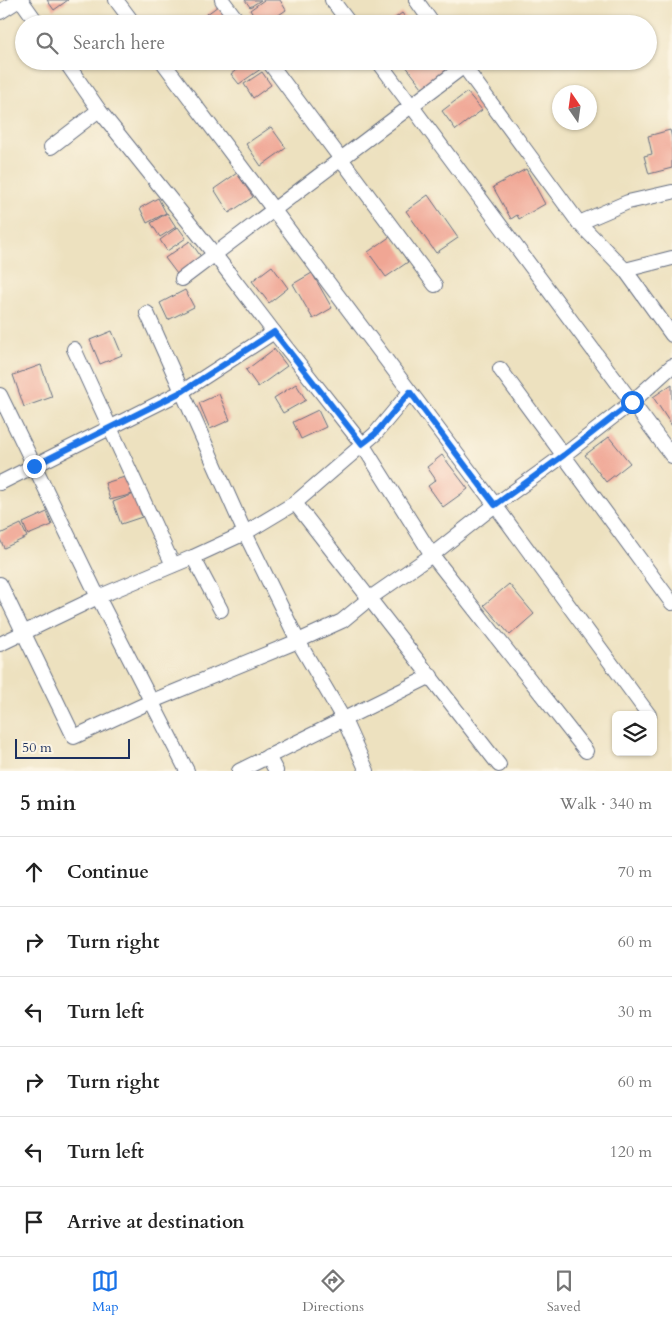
<!DOCTYPE html>
<meta charset="utf-8">
<style>
:root{--surface:#fff;--page:#f2f2f2;--text:#222;--muted:#767676;--line:#e0e0e0;--accent:#1a73e8}
body{margin:0;font-family:Cardo,serif;background:var(--page);color:var(--text)}
.controls{position:absolute;right:15px;bottom:15px;display:grid;overflow:hidden;border-radius:8px;box-shadow:0 1px 4px #0004}
.controls button{width:45px;height:45px;display:grid;place-items:center;padding:0;border:0;border-bottom:1px solid var(--line);background:var(--surface);color:var(--text);font:25px sans-serif}
.compass{position:absolute;left:552px;top:85px;width:45px;height:45px;border-radius:50%;background:var(--surface);box-shadow:0 1px 4px #0004;rotate:347deg}
.scale{position:absolute;left:15px;bottom:12px;width:115px;box-sizing:border-box;padding-left:5px;border:2px solid #1b2f5e;border-top:0;font-size:14px;line-height:18px;white-space:nowrap;color:#1b2f5e;-webkit-text-stroke:4px #fcf5e5;paint-order:stroke}
.stop{position:absolute;width:15px;height:15px;margin:-11px;border:4px solid #1a73e8;border-radius:50%;background:#fff}
.stop.end{background:#1a73e8;border-color:#fff;box-shadow:0 1px 5px #0008}
.list{margin:0;padding:0;list-style:none}
h2{display:flex;justify-content:space-between;align-items:center;height:65px;margin:0;padding:0 20px;font-size:21px}
h2 small{font-size:16px;font-weight:400;color:var(--muted)}
.list li{display:grid;grid-template-columns:32px 1fr auto;gap:15px;align-items:center;box-sizing:border-box;height:70px;padding:0 20px;border-top:1px solid var(--line)}
.list b{display:block;font-size:19px;white-space:nowrap}
.list em{font-size:16px;font-style:normal;color:var(--muted)}
.icon{flex:none;width:28px;height:28px;fill:none;stroke:currentColor;stroke-width:2;stroke-linecap:round;stroke-linejoin:round}
.map{position:relative;flex:none;width:672px;height:771px;overflow:hidden}
.search{position:absolute;background:var(--surface);box-shadow:0 1px 4px #0004;left:15px;right:15px;top:15px;height:55px;display:flex;align-items:center;gap:12px;box-sizing:border-box;padding:0 18px;border-radius:28px;color:var(--muted);font-size:19px}
.sheet{height:485px;background:var(--surface)}
nav{display:flex;justify-content:space-around;align-items:center;box-sizing:border-box;height:70px;border-top:1px solid var(--line);background:var(--surface);font-size:14px;color:var(--muted)}
nav a{display:grid;justify-items:center;gap:2px}
nav .on{color:var(--accent)}
.map>svg:first-child{display:block}
</style>
<div class="map">
<svg width="672" height="771" viewBox="0 0 672 771">
<rect width="100%" height="100%" fill="#fcf5e5"/>
<filter id="ink" filterUnits="userSpaceOnUse"><feTurbulence type="fractalNoise" baseFrequency=".02" numOctaves="2"/><feDisplacementMap in="SourceGraphic" scale="10" xChannelSelector="R" yChannelSelector="G"/><feConvolveMatrix kernelMatrix="1 2 1 2 8 2 1 2 1" color-interpolation-filters="sRGB"/></filter>
<filter id="wash" filterUnits="userSpaceOnUse"><feTurbulence type="fractalNoise" baseFrequency=".0096" numOctaves="4" result="noise"/><feDisplacementMap in="SourceGraphic" scale="20" xChannelSelector="R" yChannelSelector="G"/><feGaussianBlur stdDeviation="1.12" result="paint"/><feColorMatrix in="noise" values="0 0 0 0 0 0 0 0 0 0 0 0 0 0 0 0 0 1.4 0 .05"/><feComposite in="paint" operator="in"/></filter>
<g filter="url(#wash)">
<rect width="100%" height="100%" fill="#ede1bf"/>
<g id="blocks">
<g fill="#f0a694">
<path d="M47 0H68L54 10Z"/>
<path d="M245 0H261L250 7Z"/>
<path d="M264 0H280L286 10 266 24H259L250 10Z"/>
<path d="M218 6 225 16 215 24H201L199 20Z"/>
<path d="M402 13 410 24H387Z"/>
<path d="M226 19 230 24H220Z"/>
<path d="M229 61H244L234 69Z"/>
<path d="M249 61H261L265 66 239 84 231 74Z"/>
<path d="M402 61H446L452 70 425 91Z"/>
<path d="M262 72 271 85 253 98 244 84Z"/>
<path d="M467 92 482 110 456 130 442 111Z"/>
<path d="M271 127 286 148 261 166 246 144Z"/>
<path d="M670 130 672 138V168L649 174 644 156 652 154 648 136Z"/>
<path d="M526 169 545 204 519 219 517 215 511 219 493 187Z"/>
<path d="M237 173 253 197 229 213 214 189Z"/>
<path d="M428 195 458 238 436 253 406 211Z"/>
<path d="M158 198 166 213 147 223 140 208Z"/>
<path d="M167 213 176 227 160 237 151 223Z"/>
<path d="M178 227 186 238 167 251 160 240Z"/>
<path d="M391 236 408 262 386 277 368 252Z"/>
<path d="M190 241 204 261 180 278 165 258Z"/>
<path d="M272 266 288 288 269 303 252 281Z"/>
<path d="M312 273 332 308 313 319 293 284Z"/>
<path d="M185 290 194 307 168 320 160 303Z"/>
<path d="M112 331 122 355 100 364 90 340Z"/>
<path d="M274 349 287 366 258 387 246 370Z"/>
<path d="M41 365 52 397 24 407 13 375Z"/>
<path d="M296 384 306 400 283 413 274 398Z"/>
<path d="M672 384V426L653 397Z"/>
<path d="M219 394 230 420 210 429 199 403Z"/>
<path d="M318 410 326 427 301 439 293 422Z"/>
<path d="M609 437 630 463 606 482 585 455Z"/>
<path d="M442 455 468 489 443 507 428 486 436 480 427 467Z"/>
<path d="M128 476 133 494 110 500 105 483Z"/>
<path d="M134 494 142 517 121 524 113 502Z"/>
<path d="M47 512 52 525 28 535 23 523Z"/>
<path d="M21 524 27 537 4 548 0 539V534Z"/>
<path d="M509 584 534 614 510 635 484 605Z"/>
</g>
</g>
</g>
<g filter="url(#ink)">
<use href="#blocks" fill-opacity="0" stroke="#646d80" stroke-width="1"/>
<g fill="none" stroke-linecap="round" stroke-linejoin="round">
<defs>
<g id="minor">
<path d="M21 0 38 24"/>
<path d="M116 0 134 24"/>
<path d="M222 0 240 24"/>
<path d="M332 0 350 24"/>
<path d="M416 0 433 24"/>
<path d="M0 12 19 0"/>
<path d="M65 61 99 110 215 255 274 332 362 444 432 555 586 751"/>
<path d="M162 61 495 505 649 715"/>
<path d="M268 61 435 285"/>
<path d="M378 61 672 456"/>
<path d="M460 61 579 223 625 270 672 335"/>
<path d="M51 147 99 110"/>
<path d="M579 223 628 202 672 192"/>
<path d="M625 270 672 258"/>
<path d="M182 279 464 66"/>
<path d="M147 313 245 533 298 641 344 720 367 771"/>
<path d="M74 349 173 565"/>
<path d="M500 369 672 603"/>
<path d="M0 395 98 597 187 771"/>
<path d="M0 483 183 391 274 332"/>
<path d="M295 503 499 765"/>
<path d="M193 557 221 610"/>
<path d="M0 584 74 737 150 702 298 641 342 621 370 598 432 555 495 505 564 455 632 402 672 366"/>
<path d="M0 644 98 597 193 557 245 533 295 503 375 434 410 392"/>
<path d="M268 756 276 771"/>
<path d="M239 771 431 676"/>
</g>
</defs>
<use href="#minor" stroke="#646d80" stroke-width="16"/>
<use href="#minor" stroke="#fff" stroke-width="14"/>
</g>
</g>
<g fill="none" stroke-linecap="round" stroke-linejoin="round" filter="url(#ink)">
<path stroke="#1a73e8" stroke-width="6" d="M34 466 183 391 274 332 362 444 375 434 410 392 495 505 564 455 632 402"/>
</g>
</svg>
<div class="controls">
<button><svg class="icon" aria-label="layers" viewBox="0 0 24 24"><path d="M12 4l9 5-9 5-9-5zM3 14l9 5 9-5"/></svg></button>
</div>
<svg class="compass" viewBox="-18 -18 36 36"><path d="M0-13l5 13h-10z" fill="#e53935"/><path d="M0 13l5-13h-10z" fill="#767676"/></svg>
<div class="scale">50 m</div>
<div class="stop" style="left:632px;top:402px"></div>
<div class="stop end" style="left:34px;top:466px"></div>
<div class="search"><svg class="icon" aria-label="search" viewBox="0 0 24 24"><circle cx="10" cy="10" r="6"/><path d="M15 15l6 6"/></svg>Search here</div>
</div>
<section class="sheet">
<h2>5 min<small>Walk · 340 m</small></h2>
<ul class="list">
<li><svg class="icon" aria-label="ahead" viewBox="0 0 24 24"><path d="M12 20V5M6 11l6-6 6 6"/></svg><div><b>Continue</b></div><em>70 m</em></li>
<li><svg class="icon" aria-label="right" viewBox="0 0 24 24"><path d="M7 20v-9h11M14 6l5 5-5 5"/></svg><div><b>Turn right</b></div><em>60 m</em></li>
<li><svg class="icon" aria-label="left" viewBox="0 0 24 24"><path d="M17 20v-9H6M10 6l-5 5 5 5"/></svg><div><b>Turn left</b></div><em>30 m</em></li>
<li><svg class="icon" aria-label="right" viewBox="0 0 24 24"><path d="M7 20v-9h11M14 6l5 5-5 5"/></svg><div><b>Turn right</b></div><em>60 m</em></li>
<li><svg class="icon" aria-label="left" viewBox="0 0 24 24"><path d="M17 20v-9H6M10 6l-5 5 5 5"/></svg><div><b>Turn left</b></div><em>120 m</em></li>
<li><svg class="icon" aria-label="arrive" viewBox="0 0 24 24"><path d="M6 21V4h12l-3 4 3 4H6"/></svg><div><b>Arrive at destination</b></div></li>
</ul>
</section>
<nav>
<a class="on"><svg class="icon" aria-label="map" viewBox="0 0 24 24"><path d="M3 6l6-2 6 2 6-2v14l-6 2-6-2-6 2zM9 4v14M15 6v14"/></svg>Map</a>
<a><svg class="icon" aria-label="directions" viewBox="0 0 24 24"><path d="M12 3l9 9-9 9-9-9zM9 14v-3h6M13 9l2 2-2 2"/></svg>Directions</a>
<a><svg class="icon" aria-label="saved" viewBox="0 0 24 24"><path d="M7 4h10v16l-5-4-5 4z"/></svg>Saved</a>
</nav>
